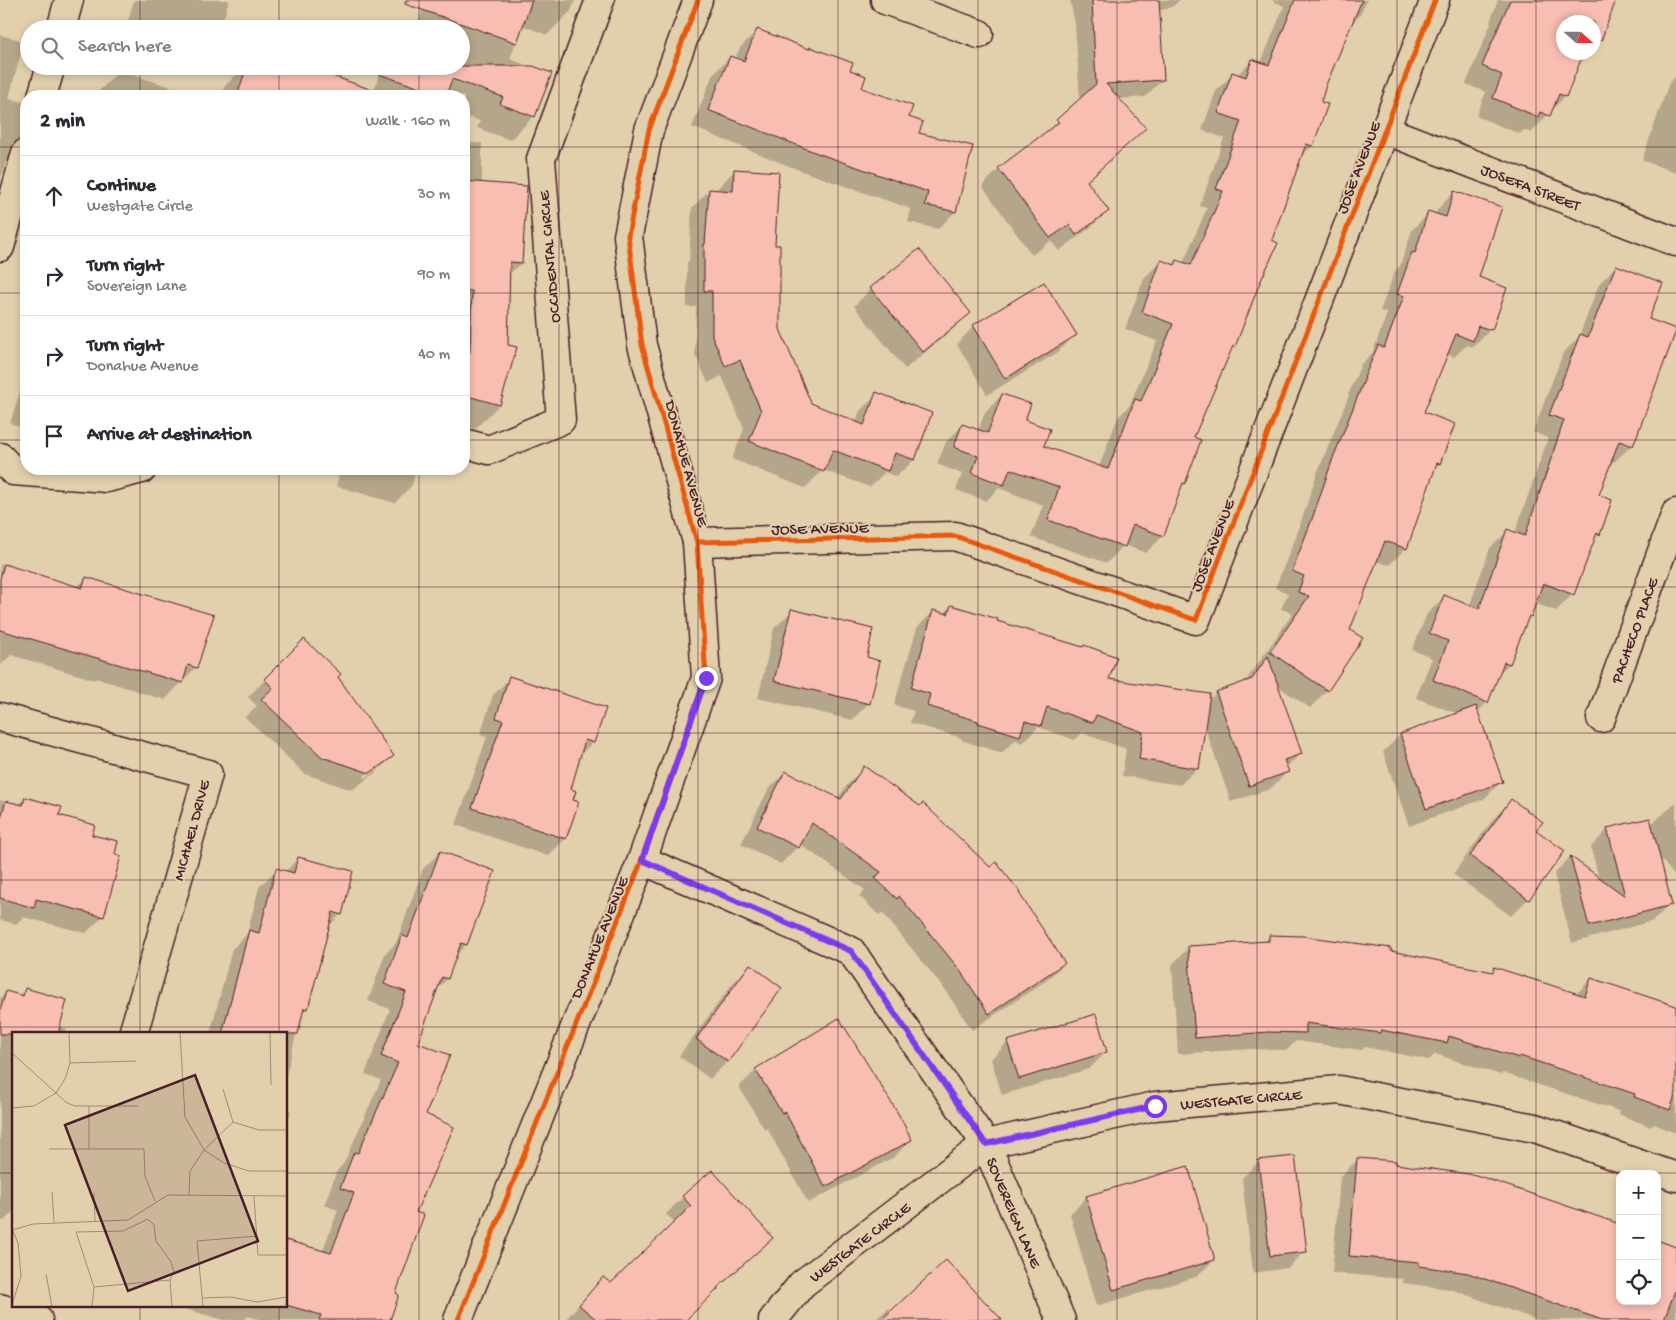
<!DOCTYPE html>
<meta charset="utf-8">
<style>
:root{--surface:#fff;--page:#f7f7f7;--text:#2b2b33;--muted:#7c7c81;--line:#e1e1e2}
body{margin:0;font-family:"Gochi Hand",sans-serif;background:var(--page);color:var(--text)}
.controls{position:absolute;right:15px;bottom:15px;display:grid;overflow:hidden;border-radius:10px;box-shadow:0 2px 8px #0003}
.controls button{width:45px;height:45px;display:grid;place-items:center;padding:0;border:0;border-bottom:1px solid var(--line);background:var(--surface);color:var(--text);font:25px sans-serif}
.compass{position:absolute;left:1556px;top:15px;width:45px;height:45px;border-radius:50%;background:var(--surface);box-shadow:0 2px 8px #0003;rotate:111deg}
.stop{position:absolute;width:15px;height:15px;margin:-11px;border:4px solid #7c3aed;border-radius:50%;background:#fff}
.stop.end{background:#7c3aed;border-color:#fff;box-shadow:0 1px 5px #0008}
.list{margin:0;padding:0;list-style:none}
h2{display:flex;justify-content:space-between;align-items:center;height:65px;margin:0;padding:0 20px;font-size:21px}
h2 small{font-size:16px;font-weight:400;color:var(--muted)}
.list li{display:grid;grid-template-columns:32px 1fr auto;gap:15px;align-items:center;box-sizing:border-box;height:80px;padding:0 20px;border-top:1px solid var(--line)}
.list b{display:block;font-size:19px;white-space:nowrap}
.list p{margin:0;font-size:16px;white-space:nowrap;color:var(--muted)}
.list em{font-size:16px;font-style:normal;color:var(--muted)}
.icon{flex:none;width:28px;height:28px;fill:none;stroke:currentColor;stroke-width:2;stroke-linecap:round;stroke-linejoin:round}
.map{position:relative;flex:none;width:1676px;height:1320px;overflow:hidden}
.search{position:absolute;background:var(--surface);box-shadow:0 2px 8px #0003;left:20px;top:20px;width:450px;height:55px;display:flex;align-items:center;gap:12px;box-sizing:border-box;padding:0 18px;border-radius:28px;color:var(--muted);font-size:19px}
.panel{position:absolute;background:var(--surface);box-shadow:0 2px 8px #0003;left:20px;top:90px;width:450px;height:385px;border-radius:20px}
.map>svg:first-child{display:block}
</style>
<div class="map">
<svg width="1676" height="1320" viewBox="0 0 1676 1320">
<rect width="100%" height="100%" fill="#e2d0ad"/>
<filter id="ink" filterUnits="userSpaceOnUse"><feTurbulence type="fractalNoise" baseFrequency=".02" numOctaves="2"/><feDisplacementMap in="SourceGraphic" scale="10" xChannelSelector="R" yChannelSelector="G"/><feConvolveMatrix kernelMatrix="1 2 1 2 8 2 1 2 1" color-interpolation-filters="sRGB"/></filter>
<g filter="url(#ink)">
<g fill="#0003" fill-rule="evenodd">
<path d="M134 0H229L221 26 218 29H130L126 28Z"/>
<path d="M426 0H575L571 11 547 35 522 25 510 59 550 74 534 116 510 140 477 128 480 121 464 116V96H372L382 67 461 66V29H416Z"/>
<path d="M1070 0H1180L1172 7 1159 11 1162 80 1145 97 1118 99 1144 128 1086 182 1108 210 1091 227 1059 251 1051 241 1032 255 982 186 999 169 1040 138 1080 101 1075 24Z"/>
<path d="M1273 0H1367L1360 15 1350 26 1325 85 1319 103 1327 105 1312 146 1300 158 1271 241 1258 284 1234 346 1229 352 1192 438 1184 483 1180 486 1163 536 1146 553 1124 545 1107 563 1031 537 1043 505 999 488 986 501 956 490 962 474 937 464 946 442 963 425 978 431 985 412 1002 395 1024 420 1042 447 1099 467 1118 417 1129 406 1157 341 1125 329 1144 278 1161 261 1173 265 1177 261 1183 263 1207 208 1200 206 1224 138 1202 130 1216 91 1233 74 1237 75 1253 60 1261 63 1284 6 1273 1Z"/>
<path d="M1498 0H1613L1600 40 1594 46V22H1564V52H1587L1583 57H1581L1565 96 1531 133 1524 130 1520 134 1476 116 1486 92 1466 84 1491 23 1490 22Z"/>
<path d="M757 30 849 71 860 89 907 118 918 134 971 147 955 212 938 229 908 222 911 209 799 170 692 127 713 74 730 57 735 59 740 48Z"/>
<path d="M0 35 24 41 9 98 26 103V214L10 209 13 166 6 162 2 175 0 178Z"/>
<path d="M245 66H262L326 75 362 88 359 96H222L225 86Z"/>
<path d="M119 71 201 96H94Z"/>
<path d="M1676 76V173L1642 160 1669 83Z"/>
<path d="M464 143H482V183L521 263 508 275 499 405 475 429 464 426Z"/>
<path d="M735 170 773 246 779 329 810 404 855 423 860 411 877 394 931 413 914 460 896 477 885 472 870 487 823 470 805 488 732 459 744 429 722 376 708 383 695 354 696 307H687V262L689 261 692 208 709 190 717 191 718 188Z"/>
<path d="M1454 192 1491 329 1473 347 1467 345 1454 357 1446 354 1422 412 1439 463 1434 467 1406 548 1389 565 1376 561 1349 630 1362 639 1327 690 1310 708 1276 685 1300 754 1286 768 1287 772 1270 789 1231 802 1204 725 1198 768 1180 785 1122 776 1126 749 1082 733 1075 740 1038 727 1023 743 1015 740 1002 753 961 740 962 738 910 723 914 711 894 705 917 628 934 611 943 614 951 606 996 622 1108 680 1208 701 1216 693 1245 682 1293 613 1281 609 1288 593 1275 588 1296 537 1316 476 1349 395H1348L1361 364 1373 352 1387 313 1380 311 1395 271 1400 266 1412 230 1429 213 1436 215 1437 210Z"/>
<path d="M1616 266 1647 319 1632 445 1614 462 1610 461 1598 496 1599 534 1593 539 1573 594 1556 611 1534 603 1509 664 1498 674 1487 702 1477 713 1501 782 1484 799 1409 826 1383 752 1400 735 1458 714 1416 698 1432 658 1412 650 1427 614 1444 597 1469 607 1490 548 1508 531 1515 533 1548 438 1533 432 1563 353 1579 337 1599 284Z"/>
<path d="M1044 284 1075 334 1058 352 987 395 957 344 974 326Z"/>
<path d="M871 289 969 313 952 330 905 369 854 306Z"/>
<path d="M26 380V429L10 423 23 383Z"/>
<path d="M26 442V469L17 473Z"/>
<path d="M341 469H416L412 485 395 503 336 486Z"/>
<path d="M0 564 77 587 86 578 196 667 165 700 96 678 95 680 11 655 0 666Z"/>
<path d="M792 611 865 658 869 703 852 720 758 698 774 628Z"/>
<path d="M304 641 336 677 393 756 375 773 352 790 305 774 245 717 257 706 248 697ZM375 768V771L366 778 364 776Z"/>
<path d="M510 678 593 742 580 755 570 790 565 839 548 856 456 825 487 737 480 735 493 695Z"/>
<path d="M864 768 1017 893 1064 963 1047 980 972 1030 942 986 882 912 879 915 859 896 865 890 800 844 781 864 741 844 768 790 785 773 837 799 847 785Z"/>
<path d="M25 798 91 835 114 855 103 916 86 933 23 917 16 924 0 920V800L18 805Z"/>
<path d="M1512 800 1528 899 1511 916 1453 874 1494 818Z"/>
<path d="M1676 803V878L1657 854 1670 904 1653 921 1572 943 1554 874 1570 857 1599 879 1591 847 1608 829 1650 825Z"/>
<path d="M440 852 466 945 456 955 447 979 436 990 416 1044 424 1115 414 1212 388 1320H262L248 1316 244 1320H224L175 1306H286V1242L322 1252 338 1210 324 1205 337 1171 344 1163 381 1080 365 1074 390 1009 368 1001 385 954 396 943 423 869Z"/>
<path d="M298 858 341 914 328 927 307 1009 301 1014 286 1076V1034H210L232 949 247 934 259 887 276 870 285 872Z"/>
<path d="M1270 936 1389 952 1491 973 1495 969 1576 994 1591 979 1676 1006V1133L1654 1124 1651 1127 1618 1114 1619 1111 1503 1073 1501 1075 1435 1054 1429 1060 1365 1047 1362 1050 1296 1041 1287 1050 1250 1049 1178 1054 1172 965 1189 947 1263 943Z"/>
<path d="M750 966 781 988 727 1062 710 1079 679 1056 733 983Z"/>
<path d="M25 989 58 1026 67 1029 65 1034H14V1211L4 1221 0 1220V999L6 992 19 996Z"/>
<path d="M1008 1042 1106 1052 1089 1069 1002 1095 991 1059Z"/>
<path d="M756 1070 911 1140 894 1157 808 1203 767 1128 765 1130 739 1087Z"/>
<path d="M286 1110 291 1111 286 1127Z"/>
<path d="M1357 1160 1394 1165 1620 1301H1657L1676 1247V1320H1537L1450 1289 1402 1283 1403 1279 1332 1273 1340 1177Z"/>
<path d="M1259 1161 1305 1251 1288 1268 1253 1273 1242 1178Z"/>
<path d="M683 1197 771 1238 685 1320H565L603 1278 611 1285 675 1223 666 1214Z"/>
<path d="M1087 1197 1214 1260 1196 1277 1096 1306 1070 1214Z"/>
<path d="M889 1308 892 1312 1000 1320H875Z"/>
</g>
<g fill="#f9beb2" stroke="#4a1f2b">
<path d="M406 0H532L517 43 405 4Z"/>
<path d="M1092 0H1159L1164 80 1106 84 1146 128 1087 181 1109 211 1076 235 1069 225 1050 238 998 168 1059 122 1056 120 1096 84Z"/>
<path d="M1295 0H1362L1326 85 1321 102 1328 104 1313 146 1306 144 1272 240 1278 243 1259 285 1235 347 1233 346 1194 437 1201 440 1185 484 1183 483 1164 536 1133 525 1125 547 1048 520 1059 487 1010 469 1004 485 972 473 978 456 954 447 962 424 988 433V432L1002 394 1031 404 1025 420 1050 429 1044 446 1108 469 1135 399 1141 401 1173 324 1142 312 1161 260 1175 265 1177 260 1191 265 1223 191 1216 189 1241 121 1218 113 1232 72 1246 77 1252 59 1269 65Z"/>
<path d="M1510 0H1616L1601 41 1594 38V22H1564V52H1584L1566 97 1559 94 1550 116 1540 112 1538 117 1493 98 1502 75 1482 66Z"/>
<path d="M757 29 809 49 810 47 853 63 850 70 866 76 862 88 913 106 909 117 923 122 919 133 973 146 956 212 925 205 928 192 817 153 708 110 730 56 744 61Z"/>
<path d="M247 66H330L327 74 378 92V96H237Z"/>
<path d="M371 66H533L552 73 535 117 500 104 503 97 452 79 446 96H444L370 71Z"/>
<path d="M734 169 779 172 775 245H780V329L811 403 864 425 876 392 932 413 915 460 895 453 888 471 833 450 824 472 749 441 761 411 740 360 725 366 712 336V291H704V244H705L709 189 733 191Z"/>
<path d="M464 181 527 186 522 263 510 262 508 345 517 347 500 405 464 395V352L470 353 472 291H464Z"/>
<path d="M1454 191 1502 207 1479 277 1507 288 1492 330 1478 326 1473 341 1456 334 1424 412 1455 424 1440 464 1437 463 1407 549 1385 541 1350 630 1363 638 1328 691 1270 652 1309 596 1298 592 1304 576 1292 571 1312 519 1333 458 1365 378H1364L1378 345 1384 348 1404 296 1397 294 1412 252 1415 253 1428 211 1446 217Z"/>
<path d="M919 249 971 313 923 352 870 288Z"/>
<path d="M1616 265 1663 283 1649 319 1676 329V331L1633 446 1619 441 1599 495 1612 500 1600 535 1597 533 1574 595 1543 583 1531 617 1529 616 1510 664 1504 662 1488 703 1433 680 1448 641 1429 633 1444 595 1479 609 1507 529 1525 536 1564 420 1549 415 1580 334 1588 337Z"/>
<path d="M1044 282 1077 335 1005 379 973 325Z"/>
<path d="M4 564 82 588 86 577 214 615 197 668 188 665 183 683 0 630V579Z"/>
<path d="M951 605 998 619 997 621 1083 647 1084 645 1117 657 1109 679 1210 694 1199 769 1139 759 1143 732 1096 715 1093 723 1047 707 1041 726 1025 721 1020 736 978 723V721L927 706 930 694 911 688 933 610 948 614Z"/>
<path d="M791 609 873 629 867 657 880 661 870 704 774 681Z"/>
<path d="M304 639 341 674 338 677 394 756 370 773 322 757 261 699 273 688 264 679Z"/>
<path d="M1268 656 1302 754 1284 760 1289 772 1249 786 1216 692 1252 679Z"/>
<path d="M509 676 606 708 594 743 585 740 571 789 576 791 573 800 579 802 566 839 472 808 503 720 496 718Z"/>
<path d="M1476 706 1503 782 1426 809 1400 734Z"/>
<path d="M864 766 920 806 923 803 990 867 996 862 1020 892 1019 893 1065 963 989 1014 959 969 899 896 897 899 875 878 881 872 812 823 799 848 757 827 785 771 841 799Z"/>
<path d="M25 797 62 807 59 815 95 825 92 835 118 841 115 854 121 856 104 917 36 899 34 908 0 898V821L6 801 23 805Z"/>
<path d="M1511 799 1543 822 1536 830 1565 851 1529 900 1470 856Z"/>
<path d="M1650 818 1672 905 1589 926 1570 856 1625 896 1607 828Z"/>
<path d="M440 851 495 871 467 945 461 943 448 979 442 977 418 1043 450 1055 426 1114 454 1127 416 1212 424 1215 396 1293 399 1295 390 1320H319L321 1315 286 1305V1240L331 1253 354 1193 340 1188 354 1152 358 1153 398 1063 381 1056 406 992 384 984 402 935 408 938Z"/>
<path d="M298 857 353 871 342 915 333 912 308 1009 304 1008 298 1034H222L249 930 259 933 276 868 294 873Z"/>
<path d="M1269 935 1303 936 1391 948V951L1493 972 1494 967 1585 996 1591 978 1676 1006V1093L1670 1110 1634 1097 1635 1094 1520 1056 1519 1058 1449 1036 1447 1043 1381 1030 1380 1033 1306 1023V1033L1268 1032 1195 1038 1188 946 1269 941Z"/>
<path d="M750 964 782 988 728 1062 696 1039Z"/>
<path d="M25 988 67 1000 58 1034H0V1011L6 991 23 996Z"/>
<path d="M1096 1014 1107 1052 1019 1079 1007 1041Z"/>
<path d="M839 1018 899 1115 912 1140 825 1187 785 1112 782 1113 755 1069Z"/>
<path d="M1295 1156 1307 1252 1270 1256 1258 1160Z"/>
<path d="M1357 1158 1396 1161V1164L1476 1175 1620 1224V1301H1657V1240L1676 1247V1288L1664 1320H1602L1468 1273 1419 1266V1262L1349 1256Z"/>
<path d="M1188 1166 1215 1260 1113 1290 1086 1196Z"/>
<path d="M712 1170 773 1238 717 1288 718 1289 686 1320H597L579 1305 603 1277 611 1283 691 1206 682 1196Z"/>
<path d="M946 1260 1002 1320H881Z"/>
</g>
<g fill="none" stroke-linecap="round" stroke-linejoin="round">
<defs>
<g id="minor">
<path d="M885 0 979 34"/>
<path d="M61 29 69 0"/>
<path d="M42 96 51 66"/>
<path d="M1385 130 1676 242"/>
<path d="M0 247 26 153"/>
<path d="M464 443 489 450 561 420 541 159 600 0"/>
<path d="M0 457 13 471 107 478 142 469"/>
<path d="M697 542 955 536 1196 620 1435 0"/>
<path d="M0 717 208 774 133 1034"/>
<path d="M1601 718 1676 513"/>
<path d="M642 860 851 951 986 1144 1061 1320"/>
<path d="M0 1308 38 1320"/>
<path d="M458 1320 642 860 706 678 697 542 642 345 628 236 649 130 698 0"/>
<path d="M773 1320 802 1284 986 1144 1155 1106 1339 1090 1535 1128 1676 1177"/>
</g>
</defs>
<use href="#minor" stroke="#4a1f2b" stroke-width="31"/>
<use href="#minor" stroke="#e2d0ad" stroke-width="28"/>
<defs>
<g id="cycleway">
<path d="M697 542 955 536 1196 620 1435 0"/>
<path d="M458 1320 642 860 706 678 697 542 642 345 628 236 649 130 698 0"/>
</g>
</defs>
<use href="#cycleway" stroke="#e2d0ad" stroke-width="8"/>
<use href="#cycleway" stroke="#e8590c" stroke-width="5"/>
</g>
</g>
<g fill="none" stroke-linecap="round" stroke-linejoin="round" filter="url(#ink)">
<path stroke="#7c3aed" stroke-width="6" d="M706 678 642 860 851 951 986 1144 1155 1106"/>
</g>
<path fill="none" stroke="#4a1f2b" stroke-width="1" stroke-opacity="0.55" d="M140 0V29M279 0V29M419 0V29M559 0V1320M698 0V1320M838 0V1320M978 0V1320M1117 0V1320M1257 0V1320M1397 0V1320M1536 0V1320M140 66V96M279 66V96M419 66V96M0 147H26M464 147H1676M0 293H26M464 293H1676M0 440H26M464 440H1676M140 469V1034M279 469V1034M419 469V1320M0 587H1676M0 733H1676M0 880H1676M0 1027H1676M0 1173H14M286 1173H1676M140 1306V1320M279 1306V1320"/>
<g text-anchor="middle" stroke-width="4" stroke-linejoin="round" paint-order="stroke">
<g font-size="16" fill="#4a1f2b" stroke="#e2d0ad">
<text transform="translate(1357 167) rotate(-69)" y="6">JOSE AVENUE</text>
<text transform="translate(1531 186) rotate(21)" y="6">JOSEFA STREET</text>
<text transform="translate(548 257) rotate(-95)" y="6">OCCIDENTAL CIRCLE</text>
<text transform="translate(688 463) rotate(75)" y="6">DONAHUE AVENUE</text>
<text transform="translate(820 527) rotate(-1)" y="6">JOSE AVENUE</text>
<text transform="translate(1211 545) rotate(-69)" y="6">JOSE AVENUE</text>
<text transform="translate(1633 630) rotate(-70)" y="6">PACHECO PLACE</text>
<text transform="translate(190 830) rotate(-75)" y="6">MICHAEL DRIVE</text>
<text transform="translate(598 937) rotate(-68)" y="6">DONAHUE AVENUE</text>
<text transform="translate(1241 1098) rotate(-5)" y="6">WESTGATE CIRCLE</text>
<text transform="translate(1015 1212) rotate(67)" y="6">SOVEREIGN LANE</text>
<text transform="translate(859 1241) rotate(-37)" y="6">WESTGATE CIRCLE</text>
</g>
</g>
<g transform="translate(12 1032)">
<rect width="275" height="275" fill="#e2d0ad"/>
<path fill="none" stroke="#a58979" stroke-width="1" d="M168 0 173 85 192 118 212 131 237 139H275M258 0 259 53M0 21 55 71 63 74H126M58 31 124 29M211 57 221 90 247 98H275M77 74V117M0 76 22 74 44 61 53 47 58 31 57 0M37 117H132L133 144 143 169M40 160 42 190M82 161 83 190M177 163 178 139 192 118 221 90M242 164 246 223H275M0 198 21 192 116 188 156 163 275 164M34 242 40 275M82 255 158 248M190 266 219 265 245 270 275 265M0 273 9 244 6 211 0 197M80 275 82 255 64 200 111 199 136 187 142 193 144 209 159 230 162 240 158 248 160 275M191 275 185 209 245 204"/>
<path fill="#4a1f2b" fill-opacity="0.15" stroke="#4a1f2b" stroke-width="2.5" d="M183 43 246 209 116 259 53 93Z"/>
<rect width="275" height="275" fill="none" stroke="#4a1f2b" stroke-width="2.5"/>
</g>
</svg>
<div class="controls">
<button>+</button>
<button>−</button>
<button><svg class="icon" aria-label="locate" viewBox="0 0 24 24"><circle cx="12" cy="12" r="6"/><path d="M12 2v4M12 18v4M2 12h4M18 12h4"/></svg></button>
</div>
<svg class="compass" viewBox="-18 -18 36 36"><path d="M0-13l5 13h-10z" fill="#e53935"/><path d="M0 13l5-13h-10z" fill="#7c7c81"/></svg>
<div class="stop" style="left:1155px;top:1106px"></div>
<div class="stop end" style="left:706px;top:678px"></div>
<div class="search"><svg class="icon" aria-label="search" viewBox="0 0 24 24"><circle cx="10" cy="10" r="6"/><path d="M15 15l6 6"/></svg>Search here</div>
<section class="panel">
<h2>2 min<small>Walk · 160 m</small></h2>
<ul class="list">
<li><svg class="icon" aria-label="ahead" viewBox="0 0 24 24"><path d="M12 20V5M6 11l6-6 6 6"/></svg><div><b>Continue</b><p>Westgate Circle</p></div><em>30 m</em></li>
<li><svg class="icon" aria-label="right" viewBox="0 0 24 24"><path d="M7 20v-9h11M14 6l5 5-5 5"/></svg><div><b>Turn right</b><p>Sovereign Lane</p></div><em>90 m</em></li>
<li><svg class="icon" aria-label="right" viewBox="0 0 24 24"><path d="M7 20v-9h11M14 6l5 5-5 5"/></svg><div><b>Turn right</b><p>Donahue Avenue</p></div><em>40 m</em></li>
<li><svg class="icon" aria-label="arrive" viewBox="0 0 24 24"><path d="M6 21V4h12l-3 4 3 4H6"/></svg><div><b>Arrive at destination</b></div></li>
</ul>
</section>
</div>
